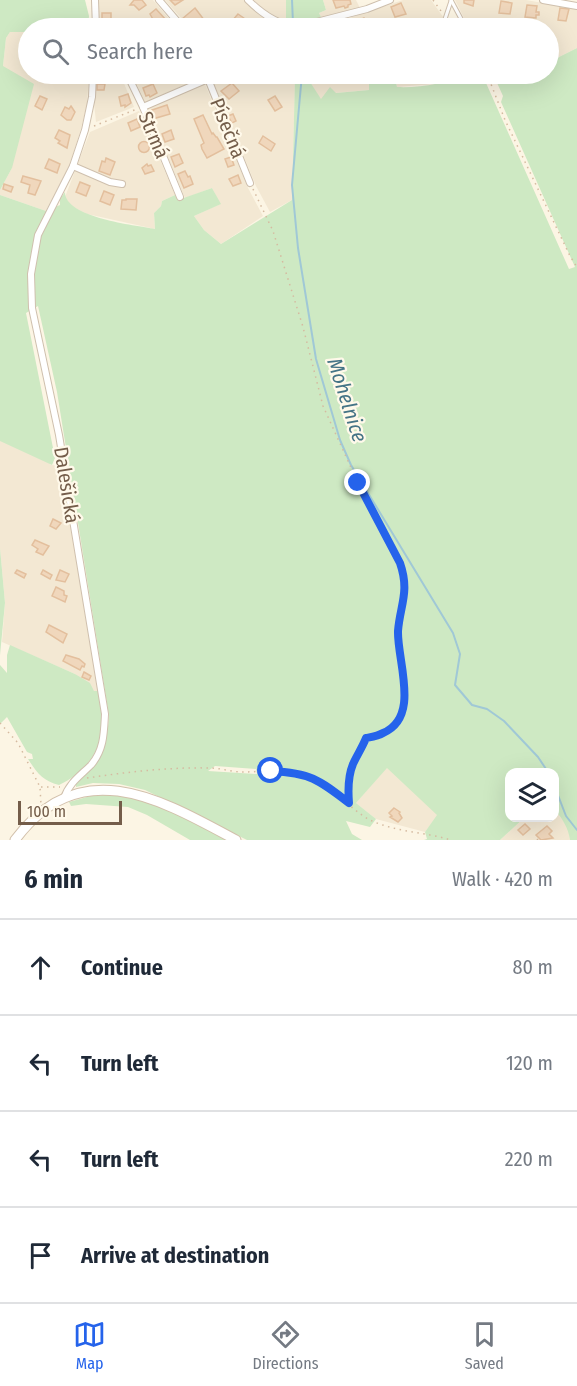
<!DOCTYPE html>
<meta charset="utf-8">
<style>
:root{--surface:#fff;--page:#f6f6f7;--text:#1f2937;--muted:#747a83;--line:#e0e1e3;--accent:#2563eb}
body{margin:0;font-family:"Fira Sans Condensed",sans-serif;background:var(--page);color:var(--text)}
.controls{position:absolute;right:18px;bottom:18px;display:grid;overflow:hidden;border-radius:12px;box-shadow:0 6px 24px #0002}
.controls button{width:54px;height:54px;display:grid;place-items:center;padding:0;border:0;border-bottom:2px solid var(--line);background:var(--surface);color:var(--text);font:30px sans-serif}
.scale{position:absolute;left:18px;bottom:15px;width:104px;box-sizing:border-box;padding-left:6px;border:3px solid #745d4a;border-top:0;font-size:16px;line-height:21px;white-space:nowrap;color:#745d4a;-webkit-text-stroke:4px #fff9ea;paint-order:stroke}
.stop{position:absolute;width:18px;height:18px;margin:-14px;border:4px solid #2563eb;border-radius:50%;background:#fff}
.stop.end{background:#2563eb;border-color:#fff;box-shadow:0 2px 6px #0008}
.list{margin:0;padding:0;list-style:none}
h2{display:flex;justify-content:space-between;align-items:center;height:78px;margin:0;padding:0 24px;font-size:26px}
h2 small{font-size:20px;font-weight:400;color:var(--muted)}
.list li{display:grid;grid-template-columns:39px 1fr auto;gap:18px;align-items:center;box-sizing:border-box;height:96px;padding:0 24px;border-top:2px solid var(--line)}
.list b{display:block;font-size:22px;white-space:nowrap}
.list em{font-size:20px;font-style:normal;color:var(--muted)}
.icon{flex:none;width:33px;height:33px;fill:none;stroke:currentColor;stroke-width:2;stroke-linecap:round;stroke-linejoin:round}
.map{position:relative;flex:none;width:577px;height:840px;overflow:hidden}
.search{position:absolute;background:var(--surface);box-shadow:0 6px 24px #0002;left:18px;right:18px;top:18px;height:66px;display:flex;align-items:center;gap:15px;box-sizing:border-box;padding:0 21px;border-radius:33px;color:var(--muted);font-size:22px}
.sheet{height:462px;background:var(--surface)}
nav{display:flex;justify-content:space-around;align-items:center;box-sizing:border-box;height:84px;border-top:2px solid var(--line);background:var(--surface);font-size:16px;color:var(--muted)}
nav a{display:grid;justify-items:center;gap:3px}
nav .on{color:var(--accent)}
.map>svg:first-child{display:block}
</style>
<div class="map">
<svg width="577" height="840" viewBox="0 0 577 840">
<rect width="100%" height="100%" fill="#fcf5e4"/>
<g fill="#f3e8d3">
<path d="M99 0H153L177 28H99Z"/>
<path d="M165 0H243L277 28H190Z"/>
<path d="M254 0H286V19L278 18 262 8Z"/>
<path d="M323 0H356L360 8 322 19 319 13 326 10Z"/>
<path d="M403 0H431L451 28H301L334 23Z"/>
<path d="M455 0H526L577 9V48L549 62 548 28H469Z"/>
<path d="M10 32H28V74H89L87 105 80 132 70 164 46 211 0 195V190L12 168 3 66 6 38Z"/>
<path d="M98 74H120L134 107 96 122 94 103Z"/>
<path d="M132 74H201L203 77 145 102Z"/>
<path d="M210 74 295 75 292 200 270 212 256 186Z"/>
<path d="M305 74H369V90L335 93 321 100Z"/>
<path d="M394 74H468L469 75 445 83 397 87Z"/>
<path d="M205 84 247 186 263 216 221 244 204 230 194 216 220 204 212 188 185 198 147 108Z"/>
<path d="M139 111 175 195 162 201 161 206 154 213 155 229 87 214 71 206 65 197 90 132Z"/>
<path d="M0 420 51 465 62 466 98 691H94L75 674 2 642 5 603 0 548Z"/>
<path d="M387 767 438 815 425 832 376 819 356 803Z"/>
<path d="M555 810 565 823 569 830 570 840H500L524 818H554Z"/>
</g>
<g fill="#cee9c3" fill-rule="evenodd">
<path d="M0 0H85L89 16 88 28H28V32H10L6 38 3 66 34 84 12 168 0 190Z"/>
<path d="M286 0H323L326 10 319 13 322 19 309 22 286 19Z"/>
<path d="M577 48V840H570C568 827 563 820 555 810L554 772H510V818H524L500 840H424L427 839 425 832 437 815 387 768 356 803 376 819 370 827 346 821 352 834 362 840H247L145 790 119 784 93 783 76 787V784C99 763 107 747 109 716L57 392 38 306 26 313 55 458 52 465 0 441V195L46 211 60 205V199L65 192C65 218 135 225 155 229L154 213 161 206 162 201 175 195 178 200 212 188 221 204 194 216 204 230 221 244 292 200 295 75 305 74 321 99 330 87 336 93 369 90V74H394L397 87C422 88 445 83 469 75L468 74H482L569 269 575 267 501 102 503 96 493 74H548L549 62ZM215 766 256 769 257 774 208 771Z"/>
<path d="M0 548 5 603 0 655Z"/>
<path d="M10 645 75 674 90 683 94 691H98C99 699 102 706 102 714 106 746 87 772 59 785 43 781 37 773 28 759H33L32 754 27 752 7 717 0 724V665L7 673V655Z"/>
<path d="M101 793 143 798 207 828 227 840H190L147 815 128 807 86 804 71 806 69 802Z"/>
</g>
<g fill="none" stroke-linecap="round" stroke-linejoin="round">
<g stroke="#a0c8d6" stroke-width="2">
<path d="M292 0 293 23"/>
<path d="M302 74 292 185 298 248 316 359 340 440 351 465 453 633 460 654 455 685 472 705 487 709 504 721 538 757 548 772"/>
<path d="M554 785 566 816 577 830"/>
</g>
</g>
<g fill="#f0d7bc" stroke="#e3bf9d" stroke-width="1.5">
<path d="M134 0H142L146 5 139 10 134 5H130Z"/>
<path d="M170 0H183L175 5Z"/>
<path d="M333 0H350L351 4 348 5V7L345 8 344 6 336 8Z"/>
<path d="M464 0H474L473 6 464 3Z"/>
<path d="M501 1 512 3 510 14 499 13Z"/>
<path d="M401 3 406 14 395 17 391 7Z"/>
<path d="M527 5 537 6 536 12H539V15H536V18L525 17Z"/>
<path d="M195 8 205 21 196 28H190L182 19Z"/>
<path d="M560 8 569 9 566 21 558 20Z"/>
<path d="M156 9 166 20 160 25 156 21 155 23 150 14Z"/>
<rect x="102" y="13" width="9" height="9"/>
<path d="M238 14 251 23 247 27 248 28H240L231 22Z"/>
<path d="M364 18 369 27 355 28 353 23Z"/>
<path d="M102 74H111H109L108 78 106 77V82H101Z"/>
<path d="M232 83 239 91 229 99 221 91Z"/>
<path d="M97 84H105L104 90H97Z"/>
<path d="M153 84 157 93 150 97 149 95 146 96 143 88Z"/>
<path d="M128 94 131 103 125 107V105L121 106 119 97Z"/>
<path d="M40 96 47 99 42 110 35 106Z"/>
<path d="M275 96 282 107 275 111 268 100Z"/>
<path d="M167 105 170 114 156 118 152 110Z"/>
<path d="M71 106 75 112 71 120H67L61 115 65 107 69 109Z"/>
<path d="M233 114 236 121 232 123 228 116Z"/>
<path d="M203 115 212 134 213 133 216 137H217L224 149 207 158 202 149 201 145 204 143 194 119Z"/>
<path d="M137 119 140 127 131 131 128 123Z"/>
<path d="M59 130 70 135 67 148 58 143 60 141 55 138Z"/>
<path d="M171 130 174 139 165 142 162 134Z"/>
<path d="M263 136 275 144 271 151 259 143Z"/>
<circle cx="144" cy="147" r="5.5"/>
<path d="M179 154 183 163 175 167 171 157Z"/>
<path d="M231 157 234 165 228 167 225 159Z"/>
<path d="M106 158 115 162 110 175 99 171 102 161 105 162Z"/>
<path d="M49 159 60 164 57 173 45 168Z"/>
<path d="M147 164 148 166 151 165 154 171 145 174 142 168Z"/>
<path d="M185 171 188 177 190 176 193 184 184 188 178 174Z"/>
<path d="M238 175 241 183 233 186 229 179Z"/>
<path d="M23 176 41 181 35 195 28 193 30 185 21 182Z"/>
<path d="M80 182 90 186 86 196 76 192Z"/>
<path d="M4 184 13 187 11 192 3 189Z"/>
<path d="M104 191 114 195 110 205 100 201Z"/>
<path d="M126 199H137L136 210 121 209 122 200H126Z"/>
<path d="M53 519 61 523 56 529 50 526Z"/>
<path d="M35 540 49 546 43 555 36 552 38 549 32 545Z"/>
<path d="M17 570 26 574 24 578 15 573Z"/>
<path d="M43 570 52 575 50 579 41 574Z"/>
<path d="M60 570 69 574 65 582 56 580Z"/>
<path d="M56 587 64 591V595L67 596 65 602 52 596Z"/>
<path d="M49 625 67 634 63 643 46 632Z"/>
<path d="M66 655 79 659 85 664 84 667 82 666 80 670 63 661Z"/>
<path d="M84 672 91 676 89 680 82 677Z"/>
<path d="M394 808 400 812 399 813 402 818 398 822 390 817 392 816 389 813Z"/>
<path d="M525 824 530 829 523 835 518 830Z"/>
<path d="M547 826 552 831 549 834 553 838 541 840 536 835Z"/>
</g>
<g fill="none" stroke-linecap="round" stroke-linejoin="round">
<defs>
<g id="lane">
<path d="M451 0 466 28"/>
<path d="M431 28 444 22"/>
<path d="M448 28 444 22 451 1"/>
<path d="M486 74 487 76"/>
</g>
<g id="street">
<path d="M95 0 96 28"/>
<path d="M159 0 183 28"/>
<path d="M248 0C262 14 278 25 297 27L367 9 390 0"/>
<path d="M543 0 577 6"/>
<path d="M127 74 143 107 180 197"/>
<path d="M206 74 250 183"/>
<path d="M143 107 208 79"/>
<path d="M73 166 110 182 122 184"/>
<path d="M64 798C69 783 80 776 91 765 104 750 104 733 105 714L59 435 32 308 31 274 38 235 73 166 85 130 92 97 93 74"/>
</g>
<path id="secondary" d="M15 840C80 752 160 799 236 840"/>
</defs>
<use href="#lane" stroke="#cfc0ae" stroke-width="5"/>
<use href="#street" stroke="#cfc0ae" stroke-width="8"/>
<use href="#secondary" stroke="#d2c0ab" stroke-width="11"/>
<g stroke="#d5baa0" stroke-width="1.5" stroke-dasharray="1.5 4.5" stroke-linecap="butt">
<path d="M433 0 441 11"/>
<path d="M489 79 505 120 570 256 577 267"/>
<path d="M94 126 137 109"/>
<path d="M253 189 273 231 303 327 323 406 358 483 400 563C410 594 400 604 398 631 397 661 421 717 383 733 378 736 371 737 366 738 362 748 358 755 353 764 348 776 348 791 349 803"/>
<path d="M0 723 18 743 40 787 41 805"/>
<path d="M87 778C127 772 169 767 210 768 221 768 232 772 242 772 263 772 287 768 306 775 331 784 348 808 370 820 395 832 425 832 451 840"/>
<path d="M41 787H60"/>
<path d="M537 839 538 840"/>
</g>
<use href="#lane" stroke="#fff" stroke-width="3"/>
<use href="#street" stroke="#fff" stroke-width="6"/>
<use href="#secondary" stroke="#fff" stroke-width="9"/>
</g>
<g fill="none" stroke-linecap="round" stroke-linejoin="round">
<path stroke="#2563eb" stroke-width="8" d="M271 771C310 773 318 779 349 803 348 791 348 776 353 764 357 755 362 748 366 738 371 737 378 736 383 733 421 717 397 661 398 631 400 605 410 592 400 563L358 483"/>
</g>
<g text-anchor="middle" stroke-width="4.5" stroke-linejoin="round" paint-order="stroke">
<g font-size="20" fill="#745d4a" stroke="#fff9ea">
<text transform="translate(228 128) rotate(68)" y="7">Písečná</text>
<text transform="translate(154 135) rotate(67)" y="7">Strmá</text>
<text transform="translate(67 485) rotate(81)" y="7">Dalešická</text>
</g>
<g font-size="21" font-style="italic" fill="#457486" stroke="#fff9ea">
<text transform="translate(347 400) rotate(72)" y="7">Mohelnice</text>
</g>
</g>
</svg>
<div class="controls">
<button><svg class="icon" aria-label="layers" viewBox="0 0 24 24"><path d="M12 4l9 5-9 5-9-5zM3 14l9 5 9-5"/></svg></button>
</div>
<div class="scale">100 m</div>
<div class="stop" style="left:271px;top:771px"></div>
<div class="stop end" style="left:358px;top:483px"></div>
<div class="search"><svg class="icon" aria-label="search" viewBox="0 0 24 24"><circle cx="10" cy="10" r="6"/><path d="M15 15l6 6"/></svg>Search here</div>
</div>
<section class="sheet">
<h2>6 min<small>Walk · 420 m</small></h2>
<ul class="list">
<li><svg class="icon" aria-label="ahead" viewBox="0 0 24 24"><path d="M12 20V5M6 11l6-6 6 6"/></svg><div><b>Continue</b></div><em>80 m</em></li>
<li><svg class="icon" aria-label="left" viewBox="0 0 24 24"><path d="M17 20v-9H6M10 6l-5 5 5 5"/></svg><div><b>Turn left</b></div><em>120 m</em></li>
<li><svg class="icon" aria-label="left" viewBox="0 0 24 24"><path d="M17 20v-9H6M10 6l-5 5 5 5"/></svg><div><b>Turn left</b></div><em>220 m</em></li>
<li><svg class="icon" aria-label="arrive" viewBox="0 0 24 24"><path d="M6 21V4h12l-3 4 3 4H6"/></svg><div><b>Arrive at destination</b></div></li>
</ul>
</section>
<nav>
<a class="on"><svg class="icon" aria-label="map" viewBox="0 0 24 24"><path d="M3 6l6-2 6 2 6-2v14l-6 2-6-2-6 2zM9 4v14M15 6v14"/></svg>Map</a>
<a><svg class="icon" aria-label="directions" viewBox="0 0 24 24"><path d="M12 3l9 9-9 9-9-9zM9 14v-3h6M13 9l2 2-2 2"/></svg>Directions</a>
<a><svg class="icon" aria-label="saved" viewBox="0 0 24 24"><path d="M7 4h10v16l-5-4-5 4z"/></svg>Saved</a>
</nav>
